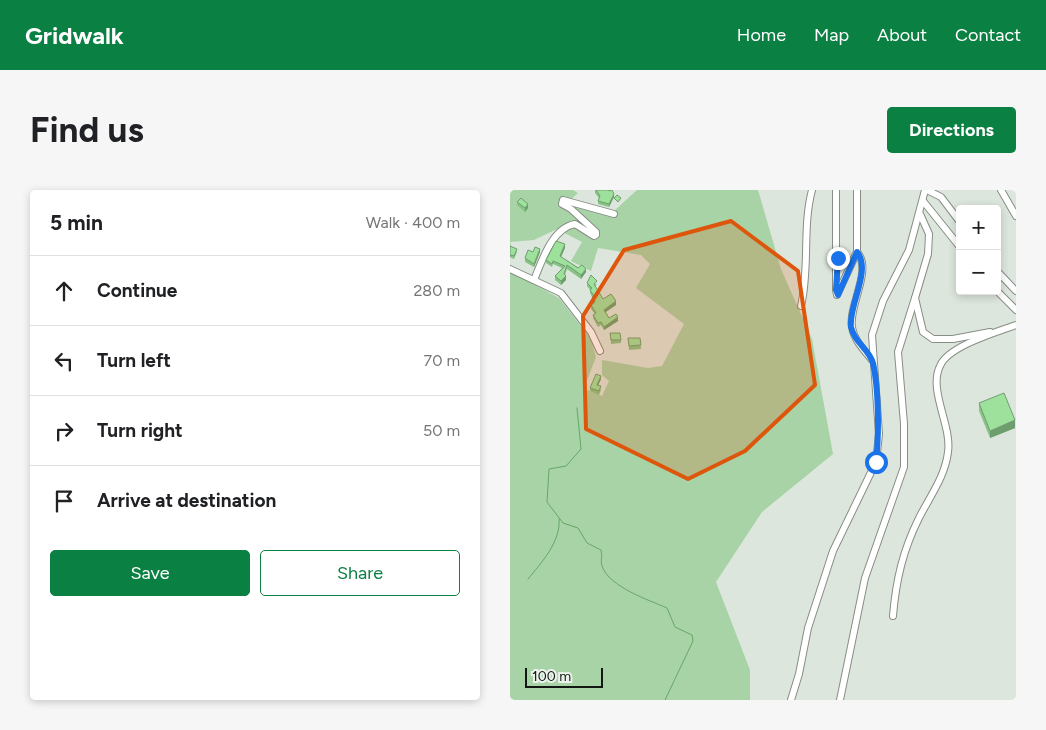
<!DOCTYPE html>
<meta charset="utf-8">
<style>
:root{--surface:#fff;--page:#f6f6f6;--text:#202124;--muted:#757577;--line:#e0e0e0;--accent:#0b8043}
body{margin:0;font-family:Figtree,sans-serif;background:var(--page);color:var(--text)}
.controls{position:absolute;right:15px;top:15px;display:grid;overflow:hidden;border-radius:5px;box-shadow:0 2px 8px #0003}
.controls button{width:45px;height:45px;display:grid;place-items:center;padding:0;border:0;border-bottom:1px solid var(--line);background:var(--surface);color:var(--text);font:25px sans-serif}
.scale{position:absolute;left:15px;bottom:12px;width:78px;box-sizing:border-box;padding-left:5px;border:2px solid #141814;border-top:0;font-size:14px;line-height:18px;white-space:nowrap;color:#141814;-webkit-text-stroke:4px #eaf3ea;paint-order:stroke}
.stop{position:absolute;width:15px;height:15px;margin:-11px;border:4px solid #1a73e8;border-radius:50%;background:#fff}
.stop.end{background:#1a73e8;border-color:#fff;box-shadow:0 1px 5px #0008}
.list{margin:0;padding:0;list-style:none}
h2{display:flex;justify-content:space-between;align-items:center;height:65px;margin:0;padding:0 20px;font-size:21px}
h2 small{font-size:16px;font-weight:400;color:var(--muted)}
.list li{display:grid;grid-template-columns:32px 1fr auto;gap:15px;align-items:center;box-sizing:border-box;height:70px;padding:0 20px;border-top:1px solid var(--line)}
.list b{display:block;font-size:19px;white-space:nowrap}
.list em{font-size:16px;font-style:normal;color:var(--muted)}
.actions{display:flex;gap:10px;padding:15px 20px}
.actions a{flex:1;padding:11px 0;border:1px solid var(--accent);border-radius:5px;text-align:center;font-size:18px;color:var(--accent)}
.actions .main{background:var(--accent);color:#fff}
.icon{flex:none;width:28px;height:28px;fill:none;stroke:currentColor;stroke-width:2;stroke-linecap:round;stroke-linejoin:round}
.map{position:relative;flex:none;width:506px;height:510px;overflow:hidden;border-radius:5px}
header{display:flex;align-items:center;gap:30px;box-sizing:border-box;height:70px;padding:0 25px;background:var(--accent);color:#fff}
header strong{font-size:24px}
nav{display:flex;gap:28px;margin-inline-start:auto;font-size:18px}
.intro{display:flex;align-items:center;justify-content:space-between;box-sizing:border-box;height:120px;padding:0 30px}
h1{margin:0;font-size:35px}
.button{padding:12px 22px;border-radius:5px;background:var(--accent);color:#fff;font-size:18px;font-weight:700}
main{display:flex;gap:30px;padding:0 30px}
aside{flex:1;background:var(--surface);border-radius:5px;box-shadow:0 2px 8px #0003}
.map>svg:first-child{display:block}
</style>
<header>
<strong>Gridwalk</strong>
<nav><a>Home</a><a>Map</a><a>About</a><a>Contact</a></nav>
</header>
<div class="intro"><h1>Find us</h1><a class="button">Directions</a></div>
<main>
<aside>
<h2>5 min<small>Walk · 400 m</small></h2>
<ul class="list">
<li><svg class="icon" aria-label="ahead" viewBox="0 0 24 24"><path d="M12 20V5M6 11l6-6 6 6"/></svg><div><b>Continue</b></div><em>280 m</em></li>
<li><svg class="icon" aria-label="left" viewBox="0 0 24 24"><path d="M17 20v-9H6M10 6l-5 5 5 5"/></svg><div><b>Turn left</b></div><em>70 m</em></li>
<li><svg class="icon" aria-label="right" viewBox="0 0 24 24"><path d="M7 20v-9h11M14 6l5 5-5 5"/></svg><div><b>Turn right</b></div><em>50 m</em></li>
<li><svg class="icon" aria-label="arrive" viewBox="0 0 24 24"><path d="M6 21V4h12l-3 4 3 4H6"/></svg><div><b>Arrive at destination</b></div></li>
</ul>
<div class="actions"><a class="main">Save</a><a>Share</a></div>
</aside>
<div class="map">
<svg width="506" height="510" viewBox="0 0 506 510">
<rect width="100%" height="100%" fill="#dde6dc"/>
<path fill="#a8d3a6" d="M0 0H63L68 3 58 12 104 21 127 0H248L271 79 302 149 323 264 252 322 206 392 240 480V510H0V84L1 82 49 108 81 149 86 167 73 201 76 202 78 200 92 206 99 191 92 185V170L138 178 152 176 174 134 126 98 140 74 131 65 88 58 81 81 61 71 72 52 47 39 24 50 0 52Z"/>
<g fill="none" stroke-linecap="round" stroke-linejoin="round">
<g stroke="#66a665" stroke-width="1">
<path d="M67 218 71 259 56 276 39 279 37 312 53 333 68 338 77 353 91 360C93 366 90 371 92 376 99 397 139 410 157 418L165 437 182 445 183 451 155 510"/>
<path d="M18 389C31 373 51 352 49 329"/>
</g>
<defs>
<g id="minor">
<path d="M326 0V100L327 105 347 62V0"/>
<path d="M417 0 431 7 450 32"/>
<path d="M491 0 506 26"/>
<path d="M413 11 450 57"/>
<path d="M410 24 419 44 418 64 405 108 413 142 423 149H443L480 142"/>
<path d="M347 62C363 80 338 116 342 137 344 150 354 160 362 170"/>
<path d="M0 79 51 103 81 142 90 161"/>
<path d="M487 81 506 101"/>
<path d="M24 90C32 71 42 38 65 34L84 46 86 45V42L61 19 52 14 53 10 104 24"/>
<path d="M487 101 506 120"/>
<path d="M291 116C300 78 292 38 302 0"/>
<path d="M383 426C386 390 393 360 409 328 420 306 435 287 438 262 442 236 418 200 430 176 438 156 487 142 506 135"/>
<path d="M281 510 289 484 298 438 323 361 366 272 369 244 362 145 373 111 399 60 415 0"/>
<path d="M330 510 355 388 394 277V234L388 162 405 108"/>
</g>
</defs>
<use href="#minor" stroke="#868e85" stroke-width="8"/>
<use href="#minor" stroke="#fff" stroke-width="6"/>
</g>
<g fill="#88c287">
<path d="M85 0H98L104 7 99 17 88 14V11L89 8 85 3Z"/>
<path d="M7 12 18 18 15 22 7 15Z"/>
<path d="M0 51 1 56 7 62 4 69 1 68Z"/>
<path d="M55 58 51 67 76 82 71 89 57 79 55 85 56 90 51 95 45 90V86L52 78 43 74 42 77 36 73V70Z"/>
<path d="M23 62H30L24 77 15 72V68Z"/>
<path d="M77 93 87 94 85 96 93 109 106 115 96 122 99 128 108 131 94 140 91 135 88 137 83 128V125L85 124 81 119V115L84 113 82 111V107L80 103V100L77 96Z"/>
<path d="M100 143 111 150V153L101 154Z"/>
<path d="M118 148H130L131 159 119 160Z"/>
<path d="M91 189 88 195 91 200 89 205 80 201V198Z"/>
<path d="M469 213 505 238 480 248 469 221Z"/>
</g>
<g fill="#6f9e6e">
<path d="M104 4V7L99 17V14Z"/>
<path d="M18 14V18L15 22V18Z"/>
<path d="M55 54V58L50 69V66Z"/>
<path d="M30 59V62L24 77V74Z"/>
<path d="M76 79V82L71 89V85Z"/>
<path d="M56 86V90L51 95V91Z"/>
<path d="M106 111V115L94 123V120Z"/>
<path d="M108 127V131L94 140V137Z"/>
<path d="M91 186V189L87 198V195Z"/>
<path d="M505 230V238L480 248V241Z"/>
</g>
<g fill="#9ee19d" stroke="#6f9e6e">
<path d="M86 0H98L99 1 102 0 104 4 99 14 88 11 90 6Z"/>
<path d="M107 5 111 8 108 12 104 8Z"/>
<path d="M11 8 18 14 15 18 7 12Z"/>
<path d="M46 51 55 54 50 66 68 78 72 75 76 79 71 85 57 75 54 84 56 86 51 91 45 86 55 76 43 71 42 74 36 70Z"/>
<path d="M0 56 7 59 4 66 1 65 0 67Z"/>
<path d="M25 57 30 59 24 74 15 68 18 60 23 62Z"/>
<path d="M81 85 87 91 84 94 93 109 101 104 106 111 94 120 99 128 106 124 108 127 94 137 91 132 88 133 83 125 86 123 81 115 85 112 82 107 84 106 80 100 82 98 77 93Z"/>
<path d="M100 143H110L111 150H101Z"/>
<path d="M118 148H130L131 155 119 156Z"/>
<path d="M86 184 91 186 87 195 91 196 89 201 80 198Z"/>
<path d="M494 203 505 230 480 241 469 213Z"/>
</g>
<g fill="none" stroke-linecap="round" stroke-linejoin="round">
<path stroke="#1a73e8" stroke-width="6" d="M328 68 326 100 328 105 347 62C362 80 338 116 341 137 344 152 359 159 363 173 369 200 369 245 366 272"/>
</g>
<path fill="#dd560c" fill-opacity="0.2" stroke="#dd560c" stroke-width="4" stroke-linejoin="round" d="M221 31 288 81 305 195 235 261 178 289 76 239 73 126 114 60Z"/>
</svg>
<div class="controls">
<button>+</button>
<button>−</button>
</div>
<div class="scale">100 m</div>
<div class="stop" style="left:366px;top:272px"></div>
<div class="stop end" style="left:328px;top:68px"></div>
</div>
</main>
